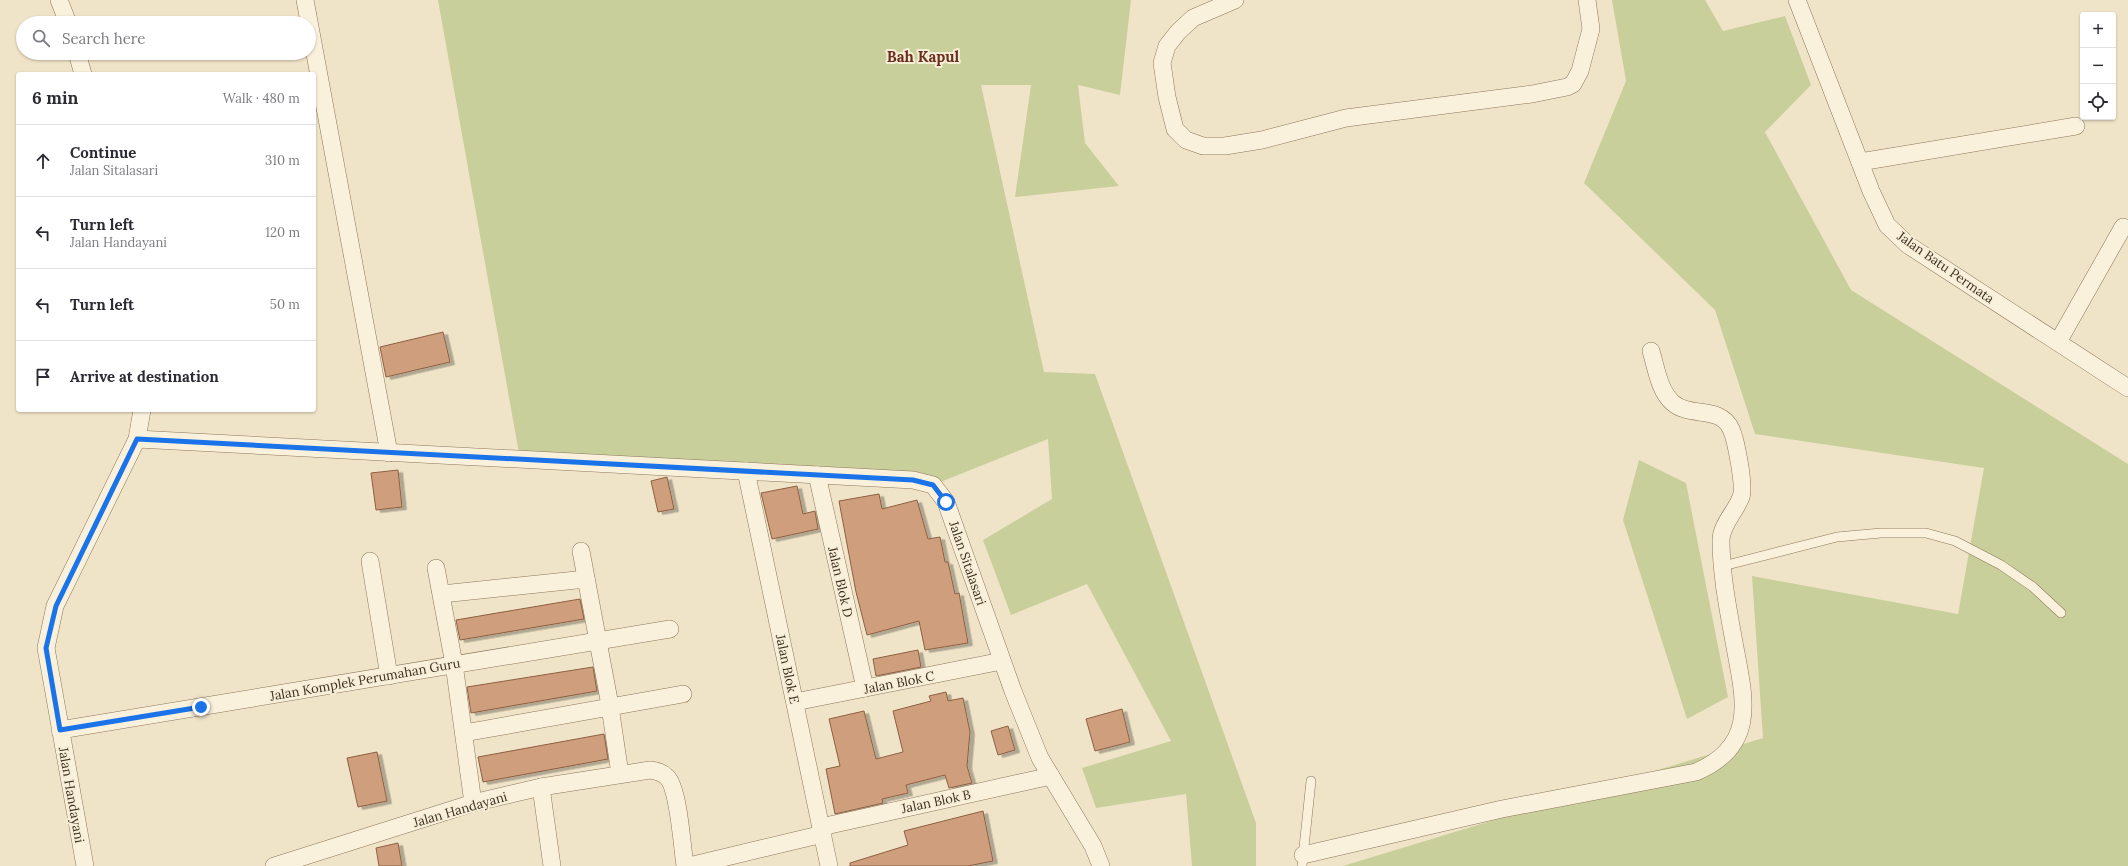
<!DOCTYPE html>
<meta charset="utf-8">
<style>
:root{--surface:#fff;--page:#f2f2f3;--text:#2b2b33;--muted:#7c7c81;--line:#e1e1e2}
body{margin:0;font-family:Lora,serif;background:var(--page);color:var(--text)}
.controls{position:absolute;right:12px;top:12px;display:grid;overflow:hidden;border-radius:4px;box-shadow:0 1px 3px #0004}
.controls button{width:36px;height:36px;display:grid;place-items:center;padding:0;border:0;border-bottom:1px solid var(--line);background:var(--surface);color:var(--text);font:20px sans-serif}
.stop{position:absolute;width:12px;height:12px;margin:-9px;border:3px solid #1a73e8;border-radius:50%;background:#fff}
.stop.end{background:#1a73e8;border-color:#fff;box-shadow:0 1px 4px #0008}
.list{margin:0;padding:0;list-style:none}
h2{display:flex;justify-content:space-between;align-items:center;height:52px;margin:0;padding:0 16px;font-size:17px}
h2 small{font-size:13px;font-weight:400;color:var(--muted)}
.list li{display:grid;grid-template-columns:26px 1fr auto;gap:12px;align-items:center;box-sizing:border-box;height:72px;padding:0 16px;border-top:1px solid var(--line)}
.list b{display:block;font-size:15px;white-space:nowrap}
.list p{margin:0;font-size:13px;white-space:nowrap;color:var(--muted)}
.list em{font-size:13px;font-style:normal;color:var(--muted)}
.icon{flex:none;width:22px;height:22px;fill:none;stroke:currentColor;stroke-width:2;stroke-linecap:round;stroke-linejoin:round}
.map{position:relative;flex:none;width:2128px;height:866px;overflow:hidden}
.search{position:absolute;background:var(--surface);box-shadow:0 1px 3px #0004;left:16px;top:16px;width:300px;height:44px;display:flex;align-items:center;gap:10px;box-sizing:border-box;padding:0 14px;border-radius:22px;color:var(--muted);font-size:15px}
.panel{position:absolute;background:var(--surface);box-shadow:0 1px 3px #0004;left:16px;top:72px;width:300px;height:340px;border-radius:4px}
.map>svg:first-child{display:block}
</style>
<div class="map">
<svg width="2128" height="866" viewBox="0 0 2128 866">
<defs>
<filter id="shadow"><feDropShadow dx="4.5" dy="2.5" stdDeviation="0" flood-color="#0004"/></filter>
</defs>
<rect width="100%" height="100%" fill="#f0e4c8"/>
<g fill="#c9cf9b">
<path d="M438 0H1131L1120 95 1078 85 1085 143 1119 186 1015 197 1031 85H981L1044 372 1095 374 1256 823V866H1192L1186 794 1096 808 1082 768 1171 741 1087 584 1011 615 983 540 1052 499 1048 439 933 485 520 459Z"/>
<path d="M1612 0H1705L1723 31 1785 16 1811 85 1765 132 1851 290 2128 464V866H1343L1763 738 1752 576 1958 614 1984 468 1755 434 1715 310 1584 183 1626 81Z"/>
<path d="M1639 460 1686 483 1728 697 1687 719 1623 520Z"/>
</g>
<g fill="#cf9f7d" stroke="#8d5f41" filter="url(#shadow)">
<path d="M443 332 450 362 386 377 380 347Z"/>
<path d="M398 470 402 507 376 510 371 473Z"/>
<path d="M667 477 674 509 658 512 651 481Z"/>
<path d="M797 486 803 514 815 511 818 529 772 539 761 493Z"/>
<path d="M879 494 882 509 917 500 928 539 940 537 945 562H948L955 594 959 593 968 643 925 650 919 621 867 635 856 592 839 501Z"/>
<path d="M580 599 584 619 460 640 456 620Z"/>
<path d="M918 650 921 667 876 676 873 659Z"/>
<path d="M593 667 597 691 471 713 467 687Z"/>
<path d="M946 692 948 701 963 698 970 732 967 766 972 783 949 788 945 775 906 785 908 793 882 799 883 803 835 814 826 769 840 766 829 719 864 711 876 759 903 752 893 711 931 701 929 696Z"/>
<path d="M1122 709 1130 742 1095 751 1086 719Z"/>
<path d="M1008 726 1015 750 998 755 991 731Z"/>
<path d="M604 734 608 759 483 782 478 757Z"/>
<path d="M377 752 387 801 358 807 347 758Z"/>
<path d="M983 811 993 861 968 866H850V863L908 845 904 831Z"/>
<path d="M398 843 402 866H379L376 848Z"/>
</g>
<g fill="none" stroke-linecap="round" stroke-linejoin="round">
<defs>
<g id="service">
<path d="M1723 566 1837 537 1881 533H1926L1955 541 2001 565 2033 587 2061 613"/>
<path d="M1302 866 1311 781"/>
</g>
<g id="minor">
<path d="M59 0 68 23"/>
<path d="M305 0 389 453"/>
<path d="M1235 0 1193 18 1178 32 1167 46 1162 63 1167 97 1175 129 1186 140 1203 146H1225L1262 140 1346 118 1532 94 1567 87 1573 84 1580 71 1591 29 1587 0"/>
<path d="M1797 0 1871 191 1887 225 1908 245 2128 388"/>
<path d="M77 53 83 74"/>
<path d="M1860 162 2076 126"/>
<path d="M2058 342 2123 227"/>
<path d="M137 439 913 480 933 485 946 502 1013 691 1040 758 1093 846 1101 866"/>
<path d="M746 471 829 866"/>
<path d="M817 475 865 688"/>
<path d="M581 551 609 700 620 774"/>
<path d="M370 561 389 676"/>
<path d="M436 568 454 664 473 803"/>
<path d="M442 594 586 579"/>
<path d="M795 702 1002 661"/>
<path d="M60 730 670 629"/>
<path d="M464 733 683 694"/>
<path d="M541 787 552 866"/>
<path d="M821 827 1051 776"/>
<path d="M1303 855 1502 809 1696 772C1759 745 1744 697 1734 642 1728 609 1721 574 1721 540 1721 525 1736 511 1741 497 1745 486 1736 440 1731 429 1720 405 1690 418 1673 403 1659 391 1656 367 1651 351"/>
<path d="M85 866 46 648 55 606 137 439 142 410"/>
<path d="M274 866 473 803 541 787 650 770C657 771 662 772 667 777 679 789 682 847 685 866"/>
<path d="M689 866 823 834"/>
</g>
</defs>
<use href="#service" stroke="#8d765c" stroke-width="10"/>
<use href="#minor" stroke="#8d765c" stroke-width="18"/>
<use href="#service" stroke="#faf1dc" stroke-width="9"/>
<use href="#minor" stroke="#faf1dc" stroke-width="17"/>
</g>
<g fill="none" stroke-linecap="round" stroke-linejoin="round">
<path stroke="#1a73e8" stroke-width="5" d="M201 707 60 730 46 648 56 606 137 439 913 480 933 485 946 502"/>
</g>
<g text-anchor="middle" stroke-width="4" stroke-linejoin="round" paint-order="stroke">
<g font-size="13" fill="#3d2e20" stroke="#f7eed8">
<text transform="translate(1946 267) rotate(35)" y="5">Jalan Batu Permata</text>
<text transform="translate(968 563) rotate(71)" y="5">Jalan Sitalasari</text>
<text transform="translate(841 582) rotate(77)" y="5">Jalan Blok D</text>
<text transform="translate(788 669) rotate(78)" y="5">Jalan Blok E</text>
<text transform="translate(365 679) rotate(-10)" y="5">Jalan Komplek Perumahan Guru</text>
<text transform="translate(899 682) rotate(-11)" y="5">Jalan Blok C</text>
<text transform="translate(72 795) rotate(80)" y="5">Jalan Handayani</text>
<text transform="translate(936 801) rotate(-12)" y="5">Jalan Blok B</text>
<text transform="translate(460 809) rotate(-16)" y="5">Jalan Handayani</text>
</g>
<g font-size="15" font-weight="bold" fill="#6b2e1e" stroke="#f7eed8">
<text x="923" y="62">Bah Kapul</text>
</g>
</g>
</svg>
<div class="controls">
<button>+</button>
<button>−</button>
<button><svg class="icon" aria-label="locate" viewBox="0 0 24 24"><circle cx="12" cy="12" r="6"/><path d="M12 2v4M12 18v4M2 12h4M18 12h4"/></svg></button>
</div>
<div class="stop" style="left:946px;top:502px"></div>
<div class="stop end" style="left:201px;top:707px"></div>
<div class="search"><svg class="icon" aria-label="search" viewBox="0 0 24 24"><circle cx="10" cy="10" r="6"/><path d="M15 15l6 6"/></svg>Search here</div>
<section class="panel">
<h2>6 min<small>Walk · 480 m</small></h2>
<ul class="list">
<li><svg class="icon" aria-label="ahead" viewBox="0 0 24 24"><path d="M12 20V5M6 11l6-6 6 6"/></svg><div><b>Continue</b><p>Jalan Sitalasari</p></div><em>310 m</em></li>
<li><svg class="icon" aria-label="left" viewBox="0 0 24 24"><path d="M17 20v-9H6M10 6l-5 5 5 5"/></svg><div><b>Turn left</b><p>Jalan Handayani</p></div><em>120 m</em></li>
<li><svg class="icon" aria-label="left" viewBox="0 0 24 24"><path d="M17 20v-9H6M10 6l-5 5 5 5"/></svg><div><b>Turn left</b></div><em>50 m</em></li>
<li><svg class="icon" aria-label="arrive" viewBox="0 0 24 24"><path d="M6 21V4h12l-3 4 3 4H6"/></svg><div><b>Arrive at destination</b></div></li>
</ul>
</section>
</div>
